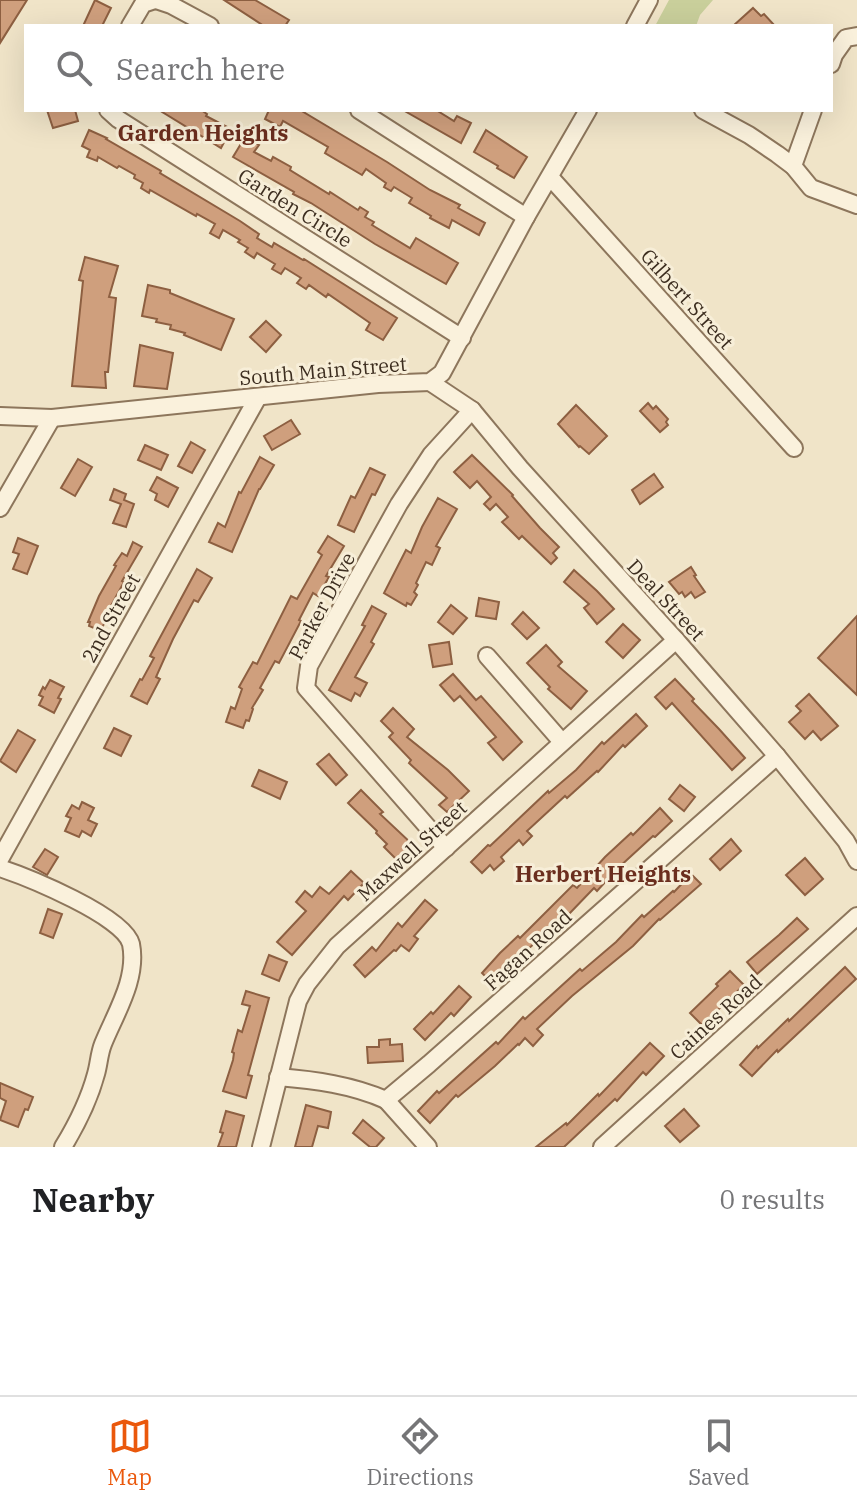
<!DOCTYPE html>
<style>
:root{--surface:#fff;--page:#f6f6f6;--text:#202124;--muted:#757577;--line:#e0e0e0;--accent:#ea580c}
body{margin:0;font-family:"IBM Plex Serif",serif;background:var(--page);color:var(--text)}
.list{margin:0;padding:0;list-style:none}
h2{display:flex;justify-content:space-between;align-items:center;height:104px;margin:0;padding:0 32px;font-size:34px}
h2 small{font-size:26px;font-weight:400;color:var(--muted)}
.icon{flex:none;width:44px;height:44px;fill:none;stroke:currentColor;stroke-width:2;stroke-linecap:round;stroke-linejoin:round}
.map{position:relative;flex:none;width:857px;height:1147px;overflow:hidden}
.search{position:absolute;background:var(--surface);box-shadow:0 8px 32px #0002;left:24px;right:24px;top:24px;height:88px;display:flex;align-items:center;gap:20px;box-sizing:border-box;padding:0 28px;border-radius:0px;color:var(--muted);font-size:30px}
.sheet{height:248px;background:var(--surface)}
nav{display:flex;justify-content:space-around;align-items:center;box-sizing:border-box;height:112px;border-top:2px solid var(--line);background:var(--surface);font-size:22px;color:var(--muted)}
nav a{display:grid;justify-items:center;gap:4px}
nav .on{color:var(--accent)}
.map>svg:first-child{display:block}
</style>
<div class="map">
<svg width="857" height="1147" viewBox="0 0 857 1147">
<rect width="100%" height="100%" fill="#f0e4c8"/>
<path fill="#c9cf9b" d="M669 0H713L700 15 696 26H655Z"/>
<g fill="#cf9f7d" stroke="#8d5f41" stroke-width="2">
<path d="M0 0H27L0 43Z"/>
<path d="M95 0 111 8 102 26H83Z"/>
<path d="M224 0H255L289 20 285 26H264Z"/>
<path d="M753 8 761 16 764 14 775 26H733Z"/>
<path d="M47 110H75L78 121 53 128Z"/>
<path d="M159 110H201L207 114 206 116 231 129 221 148Z"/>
<path d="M269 110H300L387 162 430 190 460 205 458 208 485 223 479 235 452 220 449 228 430 218 431 216 409 203 412 198 394 187 391 191 384 187 386 183 366 169 362 175 325 153 328 147 283 121 280 127 265 119Z"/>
<path d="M403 110H436L454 121 457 116 471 123 461 143Z"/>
<path d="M89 130 107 138 106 139 161 171 160 173 240 221 259 234 257 238 272 247 274 243 303 260 304 259 397 318 383 340 366 330 370 323 328 294 326 297 309 285 306 289 297 283 301 278 285 268 281 274 272 269 275 264 257 253 254 258 245 252 248 248 238 242 240 240 223 230 219 238 210 233 215 224 197 214 196 216 150 190 149 193 141 188 143 183 134 178 135 175 119 166 117 168 98 157 97 161 87 157 90 150 82 146Z"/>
<path d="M486 130 527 157 514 178 497 168 498 166 474 152Z"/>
<path d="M245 137 259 145 254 152 271 161 273 157 291 167 290 170 329 194 330 192 358 210 360 207 368 212 365 217 374 222 372 225 410 248 416 238 458 263 446 284 375 244 311 203 293 194 294 192 233 157Z"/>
<path d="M85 257 118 266 109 297 116 298 108 372H105L106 388 72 386 83 281 79 280Z"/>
<path d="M148 285 170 290V293L234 319 221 350 184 335 185 333 170 329 171 325 156 322 157 319 142 316Z"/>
<path d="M266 321 281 335 266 352 250 337Z"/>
<path d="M140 345 173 353 167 389 134 386Z"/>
<path d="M648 403 653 409 656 406 668 419 666 422 668 425 660 432 640 411Z"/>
<path d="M576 405 607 436 589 454 580 446 579 447 558 424Z"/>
<path d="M291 420 300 434 272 450 264 436Z"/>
<path d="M191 442 205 450 192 473 178 466Z"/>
<path d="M145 445 168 455 161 470 138 460Z"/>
<path d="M472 455 513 495 512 496 540 528 559 547 553 553 557 558 551 564 522 536 519 539 502 522 508 517 496 504 490 510 484 504 491 497 477 481 470 488 454 472Z"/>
<path d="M260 457 274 465 260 489H259L232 552 209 542 218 523 225 527 239 492 241 493Z"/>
<path d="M78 459 92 467 75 496 61 488Z"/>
<path d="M370 468 385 475 375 495 372 494 354 532 338 525 351 496 355 498Z"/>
<path d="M654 474 663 487 640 504 632 490Z"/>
<path d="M157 477 178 488 168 507 155 500 157 494 150 490Z"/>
<path d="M114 489 126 494 124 500 134 504 126 527 113 523 121 504 110 500Z"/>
<path d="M438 498 457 509 436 546 440 548 432 565 426 562 416 583 418 585 414 592 417 595 411 605 407 603 406 606 384 593 406 550 411 553 422 527Z"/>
<path d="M328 536 344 546 326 576 329 577 318 596 313 593 299 620 301 621 279 663 275 661 260 688 263 690 252 708 253 709 249 721 246 720 243 728 226 722 231 707 235 709 242 689 239 687 253 662 257 664 291 596 297 599 322 555 318 552Z"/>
<path d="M18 538 38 546 27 574 13 569 19 554 13 552Z"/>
<path d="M133 542 142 547 122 581 124 582 106 615 107 616 101 631 89 626 90 622H88L99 596 116 566 114 565 122 553 127 556Z"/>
<path d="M691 567 696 575 694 576 705 592 695 598 691 592 685 597 682 592 679 594 669 582Z"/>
<path d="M197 569 212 578 198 602 194 600 173 639 156 677 160 679 147 704 131 696 140 679 142 680 154 658 150 656Z"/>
<path d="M574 570 597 591 614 609 597 624 584 608 589 604 564 582Z"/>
<path d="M479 598 499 602 496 619 476 616Z"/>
<path d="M451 605 467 618 453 634 438 622Z"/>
<path d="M372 606 386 614 371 642 374 644 355 677 367 683 360 696 355 693 351 701 329 690 365 626 362 625Z"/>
<path d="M523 612 539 628 527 639 512 624Z"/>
<path d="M857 616V695L818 658Z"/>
<path d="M623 624 640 640 623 658 606 642Z"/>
<path d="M449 642 452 664 433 667 429 645Z"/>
<path d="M546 645 562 662 558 666 587 691 571 709 548 689 550 687 527 663Z"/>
<path d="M453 674 476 700 481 696 522 742 503 760 488 743 496 737 460 696 454 701 440 685Z"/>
<path d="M675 679 694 699 692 701 719 729 745 758 732 770 672 703 666 709 655 697Z"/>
<path d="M50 680 64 687 58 698 61 699 54 713 39 705 43 697 39 695 43 687 45 689Z"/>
<path d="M809 694 838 726 821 740 813 731 805 739 789 722 801 711 796 706Z"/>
<path d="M393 708 414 729 407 737 448 770 469 791 447 812 439 805 447 798 409 763 411 760 389 737 393 733 381 721Z"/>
<path d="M636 714 647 726 625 747 623 745 598 772 597 771 567 798 565 796 527 831 532 836 523 845 519 840 501 857 504 861 494 870 490 865 482 873 471 862 488 845 490 846 548 791 549 793 576 770 602 742 604 744Z"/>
<path d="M114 728 131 736 121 756 104 748Z"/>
<path d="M18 730 35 740 16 772 0 761Z"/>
<path d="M329 754 347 775 336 785 317 764Z"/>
<path d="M259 770 287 782 280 799 252 786Z"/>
<path d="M680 785 695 797 684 811 669 799Z"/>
<path d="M361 790 383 812 380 814 412 844 397 860 384 847 387 844 376 833 377 831 348 803Z"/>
<path d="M82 802 94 808 88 820 97 824 91 836 82 831 79 837 65 831 71 818 66 816 72 805 79 809Z"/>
<path d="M660 808 672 821 655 837 653 836 617 869 597 891 594 888 568 915 566 913 541 940 540 938 492 983 482 973 500 953 518 936 520 938 573 885 577 888 605 857 631 833 633 835Z"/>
<path d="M731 839 741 851 720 870 710 859Z"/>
<path d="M45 849 58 857 47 875 33 867Z"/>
<path d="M805 858 823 879 805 895 786 875Z"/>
<path d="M351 871 364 883 348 900 344 896 292 955 277 942 306 911 296 902 305 891 312 897 320 887 329 894Z"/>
<path d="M691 874 701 884 660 920 659 919 633 946 572 996 537 1029 543 1035 533 1046 525 1038 519 1045 518 1044 495 1066 458 1097 456 1095 430 1123 418 1111 437 1091 439 1093 496 1042 498 1044 523 1017 525 1019 580 969 582 971 616 942 642 915 644 917 673 891 674 892Z"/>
<path d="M425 900 437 910 414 936 418 939 409 951 401 945 396 951 394 950 365 977 354 965 372 947 376 951 398 923 402 927Z"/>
<path d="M48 909 62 914 53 938 40 933Z"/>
<path d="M797 918 808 929 757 974 747 962 779 935Z"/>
<path d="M269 955 287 962 279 981 262 974Z"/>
<path d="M845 967 856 979 778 1052 777 1050 752 1076 740 1065 757 1046 758 1048 788 1019 789 1021Z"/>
<path d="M730 971 744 985 702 1025 690 1013 718 986 716 984Z"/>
<path d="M459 986 471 997 454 1016 451 1013 425 1040 414 1029 431 1012 433 1014Z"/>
<path d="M246 991 269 998 248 1075 252 1076 246 1098 223 1091 233 1060 234 1053 232 1052 238 1030 242 1032 250 1006 242 1004Z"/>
<path d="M390 1039V1045L402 1044 403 1061 368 1063 367 1047H379V1040Z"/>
<path d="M650 1043 664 1056 646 1075 643 1072 617 1101 615 1099 564 1147H536L566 1123 567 1125 598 1094 599 1096Z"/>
<path d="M0 1083 33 1097 28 1110 25 1109 18 1127 0 1120 6 1101 0 1098Z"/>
<path d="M306 1105 331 1112 330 1118 328 1128 318 1126 312 1147H295Z"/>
<path d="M684 1109 699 1126 680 1142 665 1126Z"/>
<path d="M226 1111 244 1116 236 1147H218L223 1133 220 1132Z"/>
<path d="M363 1120 384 1138 376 1147H370L353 1133Z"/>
</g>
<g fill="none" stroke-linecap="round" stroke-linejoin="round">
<defs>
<g id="minor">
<path d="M156 0 171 5 210 26"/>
<path d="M130 26 143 4 155 0"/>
<path d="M635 26 649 0"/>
<path d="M831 64 834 55 846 38 857 36"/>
<path d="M108 110 118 119 462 338"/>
<path d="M359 110 526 217"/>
<path d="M703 110 749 135 777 154 793 166 811 188 857 205"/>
<path d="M793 166 813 110"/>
<path d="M550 177 794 448"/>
<path d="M430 382 472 410 520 468 676 640 777 756 846 841 857 861"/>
<path d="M0 416 52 418 378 384 430 382 442 373 526 217 588 110"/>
<path d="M0 508 52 418"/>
<path d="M487 656 562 742"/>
<path d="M446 848 306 688 309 666 399 504 431 455 472 410"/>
<path d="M0 859 258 397"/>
<path d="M0 868C27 877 124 916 131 944 138 979 115 1014 103 1044 99 1054 99 1064 96 1074 89 1100 77 1124 63 1147"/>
<path d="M278 1077C315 1080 352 1085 386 1100L429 1064 777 756"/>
<path d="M386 1100 428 1147"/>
<path d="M261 1147 298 1001 307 984 337 946 676 640"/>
<path d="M602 1147 857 916"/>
</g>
</defs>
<use href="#minor" stroke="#8d765c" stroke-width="20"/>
<use href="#minor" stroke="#faf1dc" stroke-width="16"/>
</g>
<g text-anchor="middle" stroke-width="6" stroke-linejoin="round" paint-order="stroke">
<g font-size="20" fill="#3d2e20" stroke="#f7eed8">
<text transform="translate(295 208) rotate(32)" y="7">Garden Circle</text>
<text transform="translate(687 299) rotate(48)" y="7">Gilbert Street</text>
<text transform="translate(323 371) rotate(-5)" y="7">South Main Street</text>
<text transform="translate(666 600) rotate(47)" y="7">Deal Street</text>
<text transform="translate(322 606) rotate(-62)" y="7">Parker Drive</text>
<text transform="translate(111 618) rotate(-61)" y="7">2nd Street</text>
<text transform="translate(412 851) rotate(-42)" y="7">Maxwell Street</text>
<text transform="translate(528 950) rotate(-42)" y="7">Fagan Road</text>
<text transform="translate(716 1017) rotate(-42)" y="7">Caines Road</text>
</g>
<g font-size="22" font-weight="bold" fill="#6b2e1e" stroke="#f7eed8">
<text x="203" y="141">Garden Heights</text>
<text x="603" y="882">Herbert Heights</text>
</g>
</g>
</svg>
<div class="search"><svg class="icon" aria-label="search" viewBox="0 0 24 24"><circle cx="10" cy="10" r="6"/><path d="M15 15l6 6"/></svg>Search here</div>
</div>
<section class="sheet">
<h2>Nearby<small>0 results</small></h2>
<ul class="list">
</ul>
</section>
<nav>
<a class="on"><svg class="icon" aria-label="map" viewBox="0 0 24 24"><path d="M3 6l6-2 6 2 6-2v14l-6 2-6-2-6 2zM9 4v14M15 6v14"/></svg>Map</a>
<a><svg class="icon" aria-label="directions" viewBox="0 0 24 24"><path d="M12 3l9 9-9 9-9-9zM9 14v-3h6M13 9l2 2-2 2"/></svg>Directions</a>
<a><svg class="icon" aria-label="saved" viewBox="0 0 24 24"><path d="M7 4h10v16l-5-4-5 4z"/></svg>Saved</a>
</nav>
